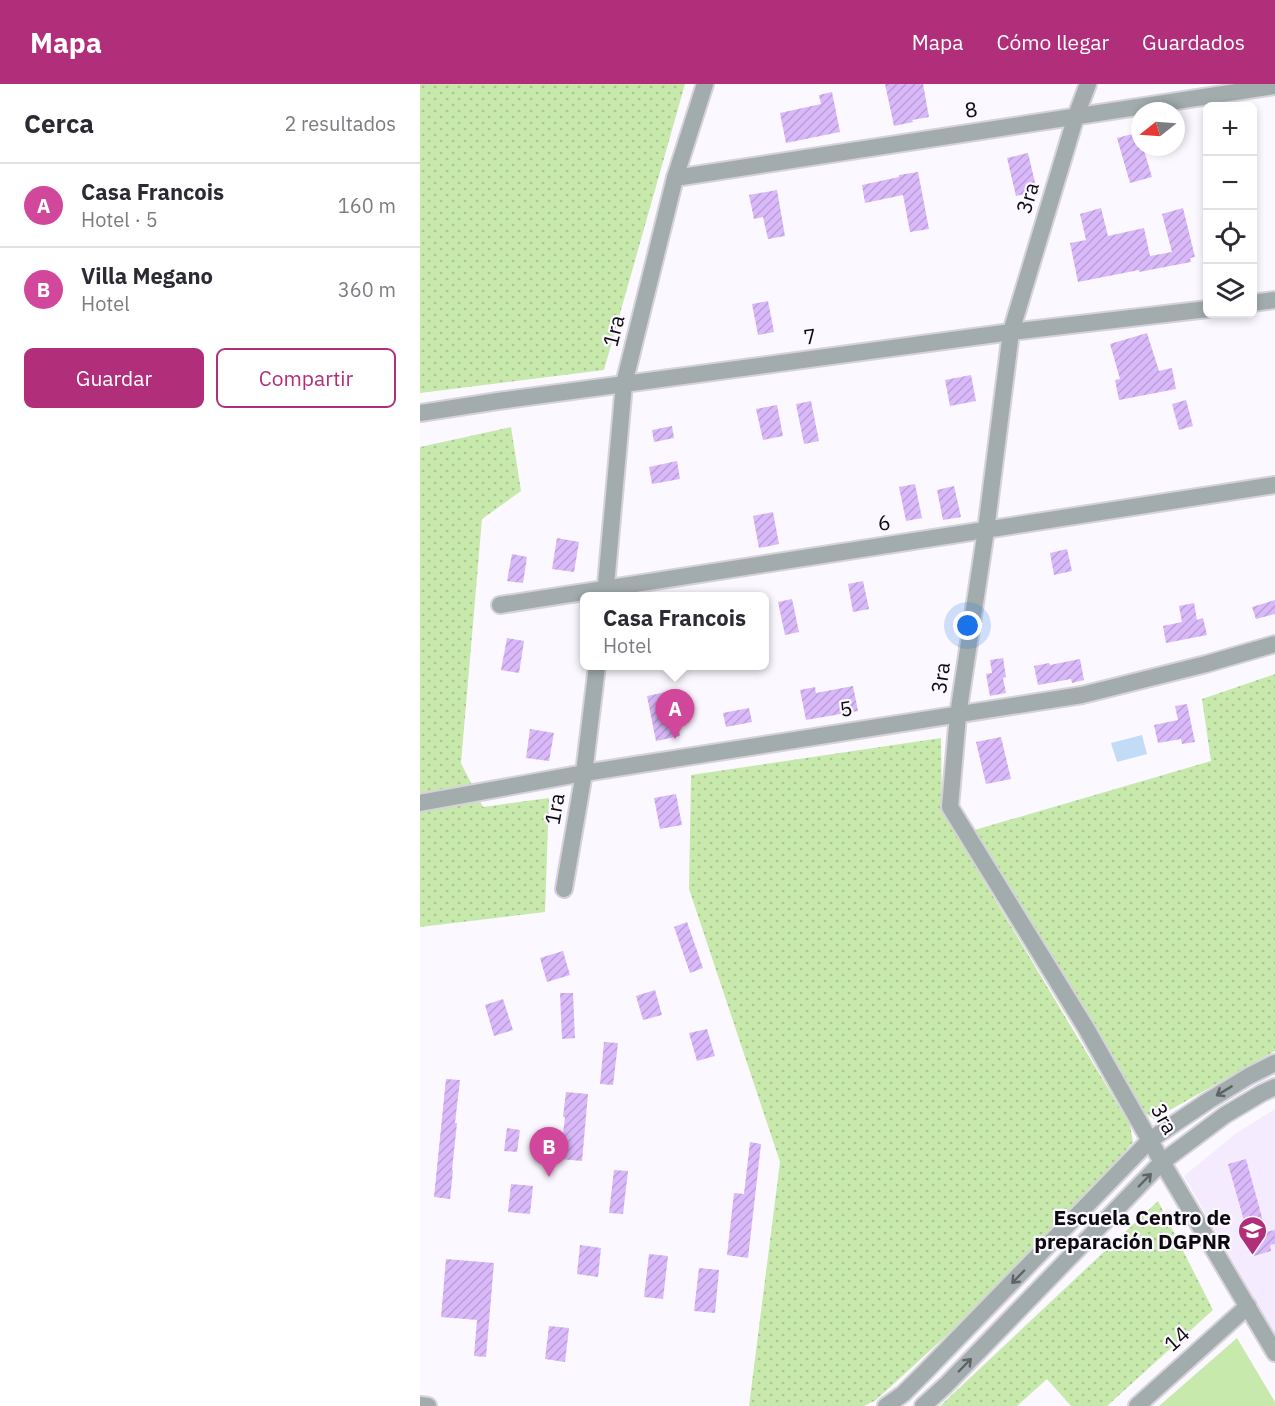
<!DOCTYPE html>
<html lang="es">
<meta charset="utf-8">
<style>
:root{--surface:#fff;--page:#f2f2f3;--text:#2b2b33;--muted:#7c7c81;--line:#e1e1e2;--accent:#b12f7a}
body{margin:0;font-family:"IBM Plex Sans",sans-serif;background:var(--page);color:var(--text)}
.controls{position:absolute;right:18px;top:18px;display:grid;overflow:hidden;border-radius:9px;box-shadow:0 3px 9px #0003}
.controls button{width:54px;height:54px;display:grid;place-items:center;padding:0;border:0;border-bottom:2px solid var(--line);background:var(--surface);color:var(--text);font:30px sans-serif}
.compass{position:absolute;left:711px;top:18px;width:54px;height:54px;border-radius:50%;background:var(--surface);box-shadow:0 3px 9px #0003;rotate:253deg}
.you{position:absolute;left:548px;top:542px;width:21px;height:21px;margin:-15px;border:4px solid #fff;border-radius:50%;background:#1a73e8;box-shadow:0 0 0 9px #1a73e833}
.badge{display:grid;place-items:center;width:39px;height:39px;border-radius:50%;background:var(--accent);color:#fff;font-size:20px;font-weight:700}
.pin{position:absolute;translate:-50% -50px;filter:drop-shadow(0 2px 3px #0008)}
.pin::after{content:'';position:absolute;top:32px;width:21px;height:18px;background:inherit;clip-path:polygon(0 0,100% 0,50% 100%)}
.popup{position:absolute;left:160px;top:508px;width:189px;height:78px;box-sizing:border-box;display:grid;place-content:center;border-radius:9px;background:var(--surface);filter:drop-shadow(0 2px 4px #0005);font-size:20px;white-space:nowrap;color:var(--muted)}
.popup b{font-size:22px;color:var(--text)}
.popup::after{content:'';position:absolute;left:50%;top:100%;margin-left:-12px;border:12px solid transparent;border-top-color:var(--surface)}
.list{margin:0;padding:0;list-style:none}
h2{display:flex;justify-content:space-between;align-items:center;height:78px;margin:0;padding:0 24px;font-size:26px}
h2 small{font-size:20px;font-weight:400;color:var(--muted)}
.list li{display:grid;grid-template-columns:39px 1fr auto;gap:18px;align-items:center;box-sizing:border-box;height:84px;padding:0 24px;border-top:2px solid var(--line)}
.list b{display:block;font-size:22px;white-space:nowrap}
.list p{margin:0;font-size:20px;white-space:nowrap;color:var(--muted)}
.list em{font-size:20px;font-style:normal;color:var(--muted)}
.actions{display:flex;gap:12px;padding:18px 24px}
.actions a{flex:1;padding:14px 0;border:2px solid var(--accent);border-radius:9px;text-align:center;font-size:21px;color:var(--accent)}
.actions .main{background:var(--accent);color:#fff}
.icon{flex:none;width:33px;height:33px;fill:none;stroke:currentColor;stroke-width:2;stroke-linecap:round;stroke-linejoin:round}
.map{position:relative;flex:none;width:855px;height:1322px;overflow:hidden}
header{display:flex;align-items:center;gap:36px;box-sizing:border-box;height:84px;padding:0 30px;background:var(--accent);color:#fff}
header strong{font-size:28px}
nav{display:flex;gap:33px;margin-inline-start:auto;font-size:21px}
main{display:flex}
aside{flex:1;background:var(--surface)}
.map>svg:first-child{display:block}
</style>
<header>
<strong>Mapa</strong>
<nav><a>Mapa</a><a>Cómo llegar</a><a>Guardados</a></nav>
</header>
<main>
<aside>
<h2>Cerca<small>2 resultados</small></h2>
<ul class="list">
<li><span class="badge" style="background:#d1479c">A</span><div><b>Casa Francois</b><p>Hotel · 5</p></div><em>160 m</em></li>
<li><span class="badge" style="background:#d1479c">B</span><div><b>Villa Megano</b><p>Hotel</p></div><em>360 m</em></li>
</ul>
<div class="actions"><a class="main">Guardar</a><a>Compartir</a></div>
</aside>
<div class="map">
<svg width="855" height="1322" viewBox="0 0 855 1322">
<defs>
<pattern id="grass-dots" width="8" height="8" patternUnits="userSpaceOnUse" patternTransform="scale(1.5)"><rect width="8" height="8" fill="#c8e9ac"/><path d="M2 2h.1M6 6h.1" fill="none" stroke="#abc693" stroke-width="1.8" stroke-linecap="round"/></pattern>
<pattern id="building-hatch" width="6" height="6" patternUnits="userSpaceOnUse" patternTransform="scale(1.5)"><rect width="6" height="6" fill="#dab9fa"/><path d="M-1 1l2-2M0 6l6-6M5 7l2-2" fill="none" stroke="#ba9ed5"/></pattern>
</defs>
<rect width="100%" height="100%" fill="#fbf8ff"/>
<path fill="#f5ebfe" d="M855 1025V1251L764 1092 815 1050Z"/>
<g fill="url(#grass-dots)">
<path d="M0 0H265L184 286 0 309Z"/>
<path d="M91 343 101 407 62 435 41 679 63 723 129 714 125 828 0 843V363Z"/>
<path d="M855 590V967L734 1035 725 1029 551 747 791 677 782 615Z"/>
<path d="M521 654 522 727 710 1041 713 1058 700 1073 550 1230 456 1316 444 1322H329L360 1078 269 805 271 691Z"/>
<path d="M738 1117 793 1226 687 1322H651L627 1295 597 1322H520Z"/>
</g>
<path fill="#c8e9ac" d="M817 1254 855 1318V1322H739Z"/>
<path fill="#c2dbf7" d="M722 651 727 670 697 678 691 659Z"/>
<g fill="url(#building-hatch)">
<path d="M465 0H503L509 33 492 36 493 38 474 42Z"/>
<path d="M412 8 420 48 366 59 360 29 401 20 399 11Z"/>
<path d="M720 48V63H723L732 93 710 99 697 54Z"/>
<path d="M608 69 617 107 596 112 587 74Z"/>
<path d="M498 88 509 145 490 148 483 111 445 119 442 101 479 93V91Z"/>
<path d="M357 106 365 152 348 155 343 133 334 135 329 111Z"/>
<path d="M681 124 688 152 724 144 730 172 752 168 742 130 763 124 775 173 770 174 771 178 719 188V186L658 198 650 159 666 156 660 130Z"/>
<path d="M348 217 354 248 338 251 332 220Z"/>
<path d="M727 249 739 287 752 284 756 305 699 316 695 296 700 295 690 260Z"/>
<path d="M551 291 556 317 530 322 525 296Z"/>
<path d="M766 316 773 342 759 346 752 320Z"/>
<path d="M391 317 399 357 384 360 376 320Z"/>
<path d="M357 321 363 352 343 356 336 325Z"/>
<path d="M252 342 254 354 234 358 232 346Z"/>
<path d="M257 377 260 395 232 400 229 383Z"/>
<path d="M495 400 502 434 486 437 479 403Z"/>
<path d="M534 402 541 433 523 436 517 406Z"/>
<path d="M353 428 359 460 339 464 333 432Z"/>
<path d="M137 454 159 458 154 488 132 485Z"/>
<path d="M647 465 652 487 634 491 630 469Z"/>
<path d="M92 470 107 473 103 499 87 497Z"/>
<path d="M443 497 449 525 433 528 428 500Z"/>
<path d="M372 515 379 548 365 551 358 518Z"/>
<path d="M855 516V530L836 535 832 523Z"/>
<path d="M774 519 777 536 783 534 787 551 746 559 743 542 762 538 759 522Z"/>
<path d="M87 554 104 557 99 589 81 586Z"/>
<path d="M583 574 586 593 583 594 586 609 570 612 566 590 572 589 570 576Z"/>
<path d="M660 575 664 596 652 599 651 595 618 601 614 582 629 579 630 581Z"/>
<path d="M433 602 438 627 386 636 380 606 395 603 396 609Z"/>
<path d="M251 607 260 652 236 657 227 612Z"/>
<path d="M767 620 775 658 762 660 761 655 738 659 734 641 758 636 755 622Z"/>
<path d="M329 624 332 638 306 643 303 629Z"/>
<path d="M110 645 134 649 129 677 106 674Z"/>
<path d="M581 653 591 695 566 700 556 658Z"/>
<path d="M256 710 262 741 240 745 234 714Z"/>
<path d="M267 838 283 884 270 889 254 843Z"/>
<path d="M143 867 150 891 127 898 120 874Z"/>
<path d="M235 906 242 931 223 936 216 912Z"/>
<path d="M140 909H153L155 954 142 955Z"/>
<path d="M83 915 93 946 74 952 65 921Z"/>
<path d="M287 945 295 972 277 977 269 949Z"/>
<path d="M184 958 198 959 193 1001 180 1000Z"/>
<path d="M26 995 40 996 35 1039H37L32 1086H33L30 1115 14 1113Z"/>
<path d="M146 1008 168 1010 162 1077 140 1075 145 1033H143Z"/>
<path d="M87 1044 100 1046 97 1068 84 1067Z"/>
<path d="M330 1058 341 1060 328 1174 307 1171 314 1109 324 1110Z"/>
<path d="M826 1075 846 1148 855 1146V1160L850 1161 851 1167 834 1172 808 1080Z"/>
<path d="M194 1086 208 1087 203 1130 189 1129Z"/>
<path d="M91 1100 113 1102 110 1130 88 1128Z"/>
<path d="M160 1161 181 1164 178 1193 157 1190Z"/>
<path d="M229 1170 248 1172 243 1215 224 1213Z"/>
<path d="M26 1175 74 1179 66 1273 54 1272 57 1236 21 1233Z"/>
<path d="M279 1184 299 1186 295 1229 274 1227Z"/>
<path d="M129 1242 149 1244 145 1278 125 1275Z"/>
</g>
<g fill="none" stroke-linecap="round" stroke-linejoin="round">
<defs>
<g id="minor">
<path d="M668 0 656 32 591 248 566 446 538 631 530 723 666 944 742 1078 855 1269"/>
<path d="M255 94 855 2"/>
<path d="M832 219 855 216"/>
<path d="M0 329 78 317 591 248 788 225"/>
<path d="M185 512 204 300 255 94 285 0"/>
<path d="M80 521 855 401"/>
<path d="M0 719 164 689 662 611 786 580 855 560"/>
<path d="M144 805 164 689 177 582"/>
<path d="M0 1321 8 1322"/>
<path d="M466 1322 483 1310 504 1289 730 1056 788 1017 829 992 855 979"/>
<path d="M503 1322 526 1301 742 1078 805 1031 842 1009 855 1003"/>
<path d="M717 1322 828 1222"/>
</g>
</defs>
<use href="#minor" stroke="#d5d2d9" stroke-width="20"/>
<use href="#minor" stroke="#a2acac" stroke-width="16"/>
</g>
<defs><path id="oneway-shaft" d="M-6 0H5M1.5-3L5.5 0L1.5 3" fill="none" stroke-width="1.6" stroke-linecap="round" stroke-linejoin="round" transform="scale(1.5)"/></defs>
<g stroke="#5f6366">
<use href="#oneway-shaft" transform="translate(804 1007) rotate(149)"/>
<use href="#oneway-shaft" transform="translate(725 1096) rotate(-46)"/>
<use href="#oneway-shaft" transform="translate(598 1193) rotate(134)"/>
<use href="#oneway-shaft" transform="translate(545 1281) rotate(-46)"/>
</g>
<defs>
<symbol id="university-pin" viewBox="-11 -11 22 30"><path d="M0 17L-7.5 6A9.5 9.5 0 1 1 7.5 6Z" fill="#b12f7a" stroke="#fbf8ff"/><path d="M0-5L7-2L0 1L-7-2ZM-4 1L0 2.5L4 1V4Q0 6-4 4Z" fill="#fff"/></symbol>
</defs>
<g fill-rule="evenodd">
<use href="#university-pin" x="816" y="1130" width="33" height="45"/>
</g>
<g text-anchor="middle" stroke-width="4.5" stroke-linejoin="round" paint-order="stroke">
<g font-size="21" fill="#0d0a10" stroke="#fbf8ff">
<text transform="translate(551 26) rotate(-9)" y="7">8</text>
<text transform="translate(608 114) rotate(-73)" y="7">3ra</text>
<text transform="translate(194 247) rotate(-76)" y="7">1ra</text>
<text transform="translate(390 253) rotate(-8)" y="7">7</text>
<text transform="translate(464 439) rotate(-9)" y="7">6</text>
<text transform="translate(521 594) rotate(-82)" y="7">3ra</text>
<text transform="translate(426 625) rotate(-9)" y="7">5</text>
<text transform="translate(135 725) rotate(-80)" y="7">1ra</text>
<text transform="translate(744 1035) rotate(61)" y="7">3ra</text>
<text transform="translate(757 1255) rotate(-42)" y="7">14</text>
</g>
<g font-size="21" font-weight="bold" fill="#0d0a10" stroke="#fbf8ff" text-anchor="end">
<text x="811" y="1141">Escuela Centro de<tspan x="811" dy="24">preparación DGPNR</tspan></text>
</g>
</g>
</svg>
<div class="controls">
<button>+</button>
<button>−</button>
<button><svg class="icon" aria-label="locate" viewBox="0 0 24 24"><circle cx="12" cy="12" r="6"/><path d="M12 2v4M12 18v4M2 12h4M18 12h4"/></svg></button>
<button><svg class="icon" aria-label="layers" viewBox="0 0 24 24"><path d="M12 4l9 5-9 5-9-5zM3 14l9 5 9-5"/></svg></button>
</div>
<svg class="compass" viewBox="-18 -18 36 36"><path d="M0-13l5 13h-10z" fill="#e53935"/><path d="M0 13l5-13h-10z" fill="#7c7c81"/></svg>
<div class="you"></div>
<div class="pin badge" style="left:255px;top:655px;background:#d1479c">A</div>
<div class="popup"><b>Casa Francois</b>Hotel</div>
<div class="pin badge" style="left:129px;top:1093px;background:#d1479c">B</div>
</div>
</main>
